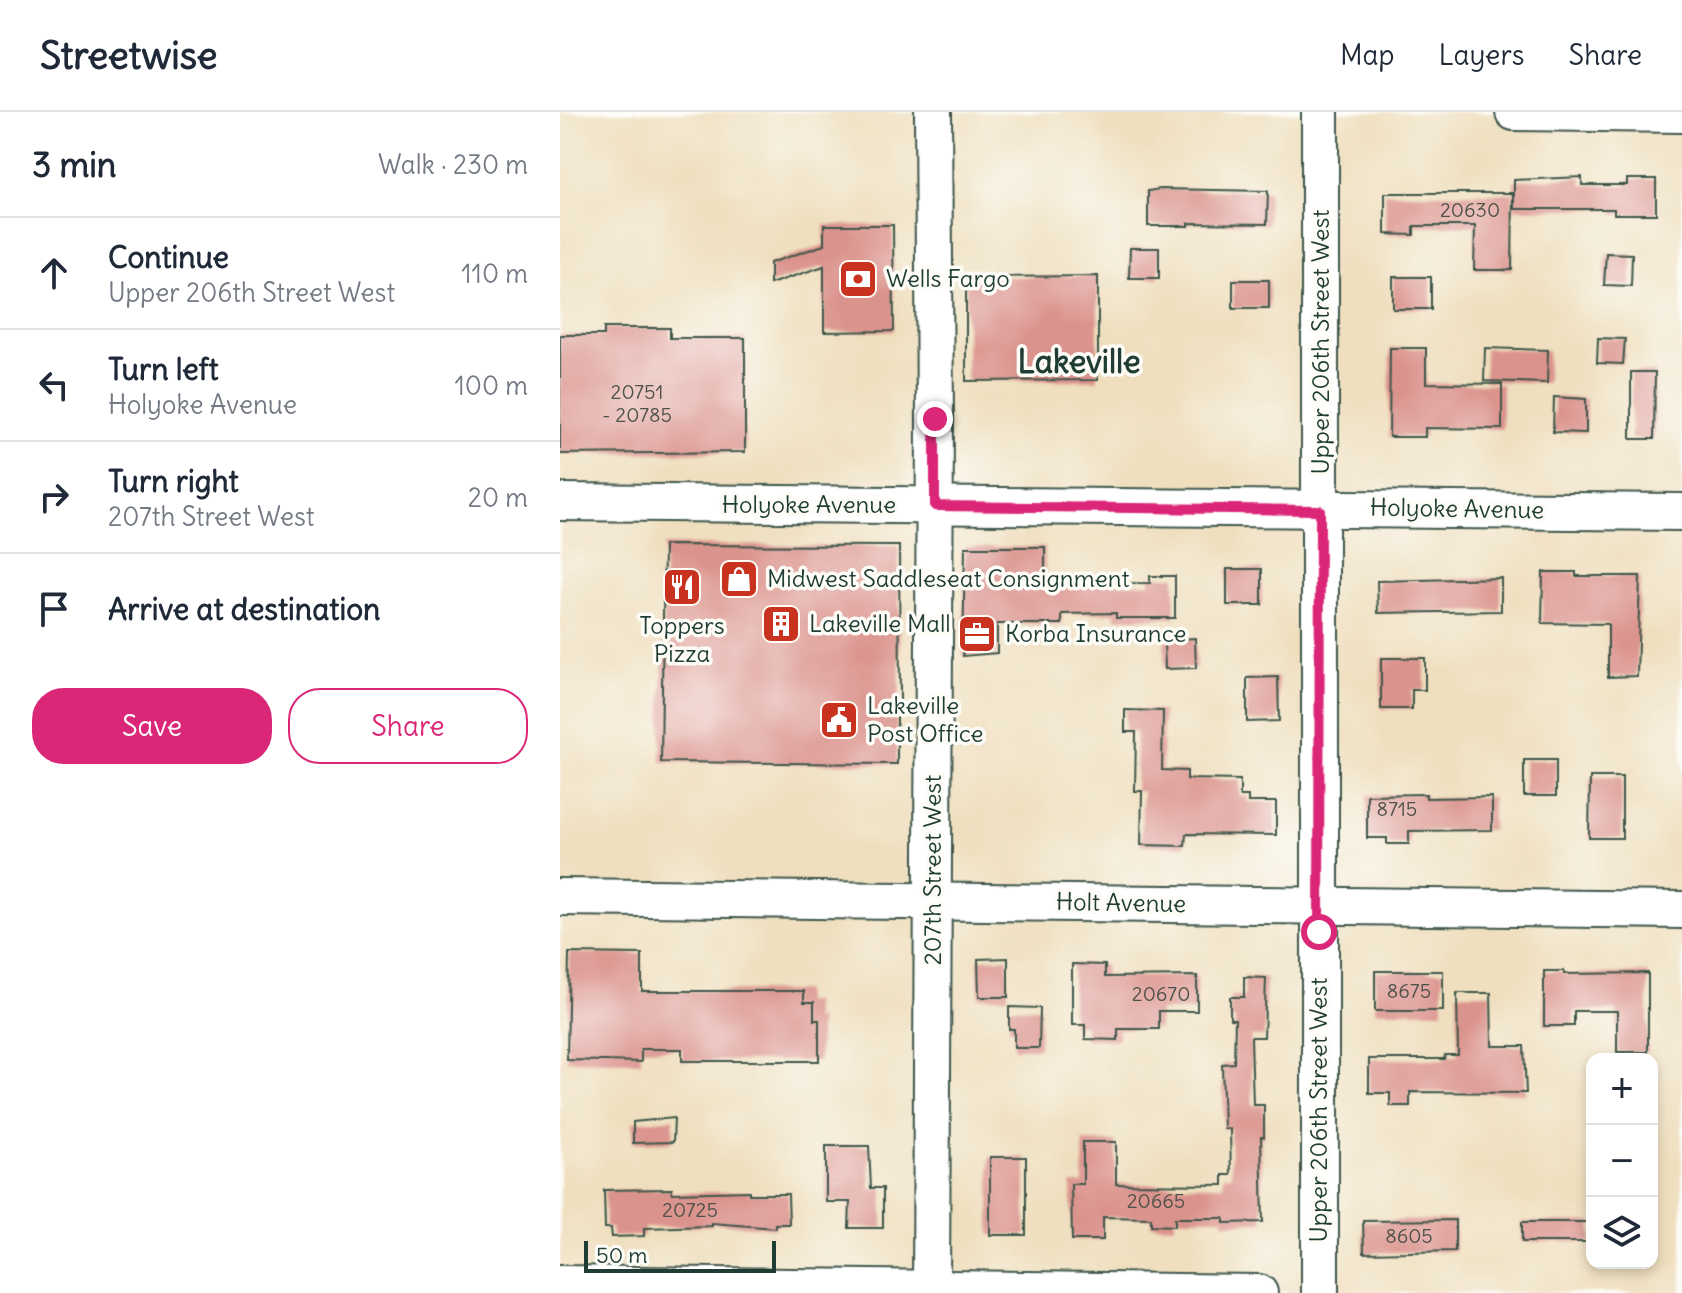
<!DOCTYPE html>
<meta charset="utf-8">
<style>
:root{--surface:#fff;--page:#f6f6f7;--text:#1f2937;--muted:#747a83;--line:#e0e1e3;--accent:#db2777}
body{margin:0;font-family:Delius,sans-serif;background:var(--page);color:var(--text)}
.controls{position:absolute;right:24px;bottom:24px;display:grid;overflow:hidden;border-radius:16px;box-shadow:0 4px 12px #0003}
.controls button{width:72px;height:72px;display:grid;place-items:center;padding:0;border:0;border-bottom:2px solid var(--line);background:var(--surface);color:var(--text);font:40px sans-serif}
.scale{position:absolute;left:24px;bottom:20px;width:192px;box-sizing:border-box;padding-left:8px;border:4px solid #1f3d34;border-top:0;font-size:22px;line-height:28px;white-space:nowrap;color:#1f3d34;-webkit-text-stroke:6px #fdfcf7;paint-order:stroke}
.stop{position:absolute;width:24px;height:24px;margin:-18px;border:6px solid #db2777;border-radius:50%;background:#fff}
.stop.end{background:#db2777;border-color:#fff;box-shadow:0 2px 8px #0008}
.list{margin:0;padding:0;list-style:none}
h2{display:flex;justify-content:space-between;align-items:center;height:104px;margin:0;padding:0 32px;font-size:34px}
h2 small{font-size:26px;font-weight:400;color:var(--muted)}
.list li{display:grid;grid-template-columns:52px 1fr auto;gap:24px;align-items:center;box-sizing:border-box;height:112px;padding:0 32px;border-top:2px solid var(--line)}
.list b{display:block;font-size:30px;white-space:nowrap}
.list p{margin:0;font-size:26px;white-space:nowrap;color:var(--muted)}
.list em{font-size:26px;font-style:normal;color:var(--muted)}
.actions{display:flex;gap:16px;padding:24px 32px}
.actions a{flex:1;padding:18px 0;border:2px solid var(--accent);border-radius:32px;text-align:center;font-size:28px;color:var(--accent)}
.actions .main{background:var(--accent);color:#fff}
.icon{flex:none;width:44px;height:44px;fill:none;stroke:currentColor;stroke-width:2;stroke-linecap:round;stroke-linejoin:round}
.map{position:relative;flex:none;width:1122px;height:1181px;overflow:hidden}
header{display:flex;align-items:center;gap:48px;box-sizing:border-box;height:112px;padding:0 40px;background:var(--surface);border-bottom:2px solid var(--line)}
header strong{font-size:38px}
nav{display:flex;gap:44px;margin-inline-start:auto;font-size:28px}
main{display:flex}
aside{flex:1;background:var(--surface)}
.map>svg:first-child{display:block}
</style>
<header>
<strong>Streetwise</strong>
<nav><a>Map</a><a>Layers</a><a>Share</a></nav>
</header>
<main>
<aside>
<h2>3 min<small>Walk · 230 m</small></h2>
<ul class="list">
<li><svg class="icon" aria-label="ahead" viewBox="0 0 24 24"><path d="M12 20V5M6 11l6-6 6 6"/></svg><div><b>Continue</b><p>Upper 206th Street West</p></div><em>110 m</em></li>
<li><svg class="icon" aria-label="left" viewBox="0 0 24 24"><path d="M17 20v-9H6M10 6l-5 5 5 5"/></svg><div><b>Turn left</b><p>Holyoke Avenue</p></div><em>100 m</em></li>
<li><svg class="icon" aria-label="right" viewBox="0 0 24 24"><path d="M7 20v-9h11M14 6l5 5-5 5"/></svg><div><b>Turn right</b><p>207th Street West</p></div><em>20 m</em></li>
<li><svg class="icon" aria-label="arrive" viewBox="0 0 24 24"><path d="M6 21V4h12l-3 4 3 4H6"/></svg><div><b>Arrive at destination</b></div></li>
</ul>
<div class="actions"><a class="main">Save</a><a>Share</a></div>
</aside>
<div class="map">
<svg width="1122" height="1181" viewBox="0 0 1122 1181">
<rect width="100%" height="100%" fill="#fdfcf7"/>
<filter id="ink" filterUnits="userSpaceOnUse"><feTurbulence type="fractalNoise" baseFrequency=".0125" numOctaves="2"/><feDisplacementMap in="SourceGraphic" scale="16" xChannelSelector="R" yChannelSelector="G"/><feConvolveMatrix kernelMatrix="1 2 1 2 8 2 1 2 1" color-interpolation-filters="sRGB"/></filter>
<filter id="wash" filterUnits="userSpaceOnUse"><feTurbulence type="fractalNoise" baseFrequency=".006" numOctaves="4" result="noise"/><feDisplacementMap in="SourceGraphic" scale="32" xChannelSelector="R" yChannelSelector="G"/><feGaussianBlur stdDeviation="1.8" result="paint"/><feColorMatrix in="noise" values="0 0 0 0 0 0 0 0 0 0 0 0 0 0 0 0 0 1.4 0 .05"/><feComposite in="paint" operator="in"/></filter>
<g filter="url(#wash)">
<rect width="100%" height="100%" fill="#efdfbf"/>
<g id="blocks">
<g fill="#db938d">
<path d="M1022 65V73H1067V67H1096V102H1054V97H954V68Z"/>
<path d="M600 77 708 79 707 112 629 111V114H588V79Z"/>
<path d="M825 81H953L952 158H914L915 114H854V123L825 122Z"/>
<path d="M264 113H333L334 219 264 220V154L210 172V151L264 133Z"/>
<path d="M570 136H599V166H569Z"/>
<path d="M1046 141 1072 142 1071 174 1044 173Z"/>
<path d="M538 164V268L406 269V165Z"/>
<rect x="833" y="165" width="38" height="32"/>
<rect x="673" y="168" width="36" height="28"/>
<path d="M44 216H110V226H185V340L0 342V223H44Z"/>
<path d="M1038 226 1065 227 1063 252 1037 251Z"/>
<path d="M830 236H866V271L942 272V317L865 316V325H829Z"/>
<path d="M925 236 988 238 987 271 924 269Z"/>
<path d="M1071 260H1095L1094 327H1071Z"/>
<path d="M994 285 1026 287V321L993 320Z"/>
<path d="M104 433 339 434 340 590H337V652L101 650Z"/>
<path d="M405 435H485V472L590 471V464H615V506H556V501L502 502V512H437V541L403 544Z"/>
<rect x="667" y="457" width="35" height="36"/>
<path d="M983 460H1016V464H1080L1077 564 1048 565V512L982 511Z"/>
<path d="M941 466V499L818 501 817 469Z"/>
<path d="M635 526 636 556 605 557 604 528Z"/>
<path d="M821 546H865V578H852V597H821Z"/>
<path d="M718 565 719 609 687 610V566Z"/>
<path d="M565 598 603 599 602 658 627 659V667L680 668V684H688V690H716V723L626 722 625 734 581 733 582 679H575L576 620H565Z"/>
<rect x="964" y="648" width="32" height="36"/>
<path d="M1030 665H1062V726H1029Z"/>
<path d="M866 682V686L932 685V718L849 719V732H827V726H807V683Z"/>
<path d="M9 841 82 842V879H244V890H254V908H259V949H122V937H81V950L7 948Z"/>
<path d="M448 846V885H419L418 847Z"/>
<path d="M512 852 545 853V865L637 864V899H599V917H558V928L525 927V913H512Z"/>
<rect x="815" y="859" width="68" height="40"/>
<path d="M984 859H1004V862L1088 861V940H1057V899H1014V914H984Z"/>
<path d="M684 865 706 866 704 925H691L693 993H704V1025H701L703 1110 664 1111V1106H615V1114L591 1113V1106L543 1105V1128H512L511 1072H523V1030H556V1072L663 1073V1063H671L670 1017H664L662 952 674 951 675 907H670V885H684Z"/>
<path d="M897 881H931L932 934H964L966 981 850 980V994H830V981H809V947H884L885 943H898Z"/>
<path d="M449 895 480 896 479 936H454V917H449Z"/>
<path d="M114 1006 113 1030 73 1031V1010Z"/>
<path d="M266 1034H309L311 1076H323V1116H289L290 1090H266Z"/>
<rect x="430" y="1045" width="36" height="78"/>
<path d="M112 1077V1081L189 1079V1082H228L229 1112H215V1116L152 1111V1114L84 1116V1124L52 1125 51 1116H45L44 1078Z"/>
<path d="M895 1108V1139L804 1141 803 1109Z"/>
<rect x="962" y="1110" width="70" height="20"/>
</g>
</g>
</g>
<g filter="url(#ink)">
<use href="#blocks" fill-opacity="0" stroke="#3e5549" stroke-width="2"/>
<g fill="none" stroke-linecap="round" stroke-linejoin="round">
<defs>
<g id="minor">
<path d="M954 0 1122 2"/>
<path d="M0 390 1122 400"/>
<path d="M0 785 1122 798"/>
<path d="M0 1172 699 1181"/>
<path d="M371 1181 375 307 373 0"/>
<path d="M760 1181V0"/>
</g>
</defs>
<use href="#minor" stroke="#3e5549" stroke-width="40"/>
<use href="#minor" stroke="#fff" stroke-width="36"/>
</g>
</g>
<g fill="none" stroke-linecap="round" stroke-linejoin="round" filter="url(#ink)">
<path stroke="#db2777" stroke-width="10" d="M375 307V394L760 398 759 820"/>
</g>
<defs>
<symbol id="bank-square" viewBox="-11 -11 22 22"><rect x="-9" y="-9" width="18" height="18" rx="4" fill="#c8321e" stroke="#fdfcf7"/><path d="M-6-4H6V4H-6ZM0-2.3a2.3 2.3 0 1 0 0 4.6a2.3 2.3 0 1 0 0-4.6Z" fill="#fff"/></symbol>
<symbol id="shop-square" viewBox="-11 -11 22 22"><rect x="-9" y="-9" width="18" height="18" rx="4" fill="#c8321e" stroke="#fdfcf7"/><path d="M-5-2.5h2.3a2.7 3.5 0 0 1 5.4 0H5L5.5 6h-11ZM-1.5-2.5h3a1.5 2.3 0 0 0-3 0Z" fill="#fff"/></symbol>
<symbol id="restaurant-square" viewBox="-11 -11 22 22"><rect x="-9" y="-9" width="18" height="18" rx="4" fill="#c8321e" stroke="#fdfcf7"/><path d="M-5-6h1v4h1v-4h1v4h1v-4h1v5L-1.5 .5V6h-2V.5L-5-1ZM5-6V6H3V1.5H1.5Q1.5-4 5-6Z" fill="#fff"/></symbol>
<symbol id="building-square" viewBox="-11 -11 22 22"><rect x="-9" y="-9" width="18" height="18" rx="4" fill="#c8321e" stroke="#fdfcf7"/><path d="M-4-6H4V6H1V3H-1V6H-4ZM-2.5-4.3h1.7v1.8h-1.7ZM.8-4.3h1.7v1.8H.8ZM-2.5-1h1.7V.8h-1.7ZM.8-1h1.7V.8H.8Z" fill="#fff"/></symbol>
<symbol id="office-square" viewBox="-11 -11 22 22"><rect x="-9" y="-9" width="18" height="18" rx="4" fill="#c8321e" stroke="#fdfcf7"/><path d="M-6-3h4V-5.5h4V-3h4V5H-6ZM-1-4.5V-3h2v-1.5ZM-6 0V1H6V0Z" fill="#fff"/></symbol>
<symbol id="civic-square" viewBox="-11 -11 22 22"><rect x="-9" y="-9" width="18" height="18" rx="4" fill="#c8321e" stroke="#fdfcf7"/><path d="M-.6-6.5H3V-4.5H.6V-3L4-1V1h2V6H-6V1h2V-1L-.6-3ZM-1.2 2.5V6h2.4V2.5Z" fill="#fff"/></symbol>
</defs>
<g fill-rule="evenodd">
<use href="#bank-square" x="276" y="145" width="44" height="44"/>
<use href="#shop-square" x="157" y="445" width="44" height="44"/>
<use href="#restaurant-square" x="100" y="453" width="44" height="44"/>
<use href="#building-square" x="199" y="490" width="44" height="44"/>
<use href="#office-square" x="395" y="500" width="44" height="44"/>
<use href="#civic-square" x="257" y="586" width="44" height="44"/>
</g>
<g text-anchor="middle" stroke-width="7" stroke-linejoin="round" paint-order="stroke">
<g font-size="20" fill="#4e524a">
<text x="910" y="105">20630</text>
<text x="77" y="287">20751<tspan x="77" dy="23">- 20785</tspan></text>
<text x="837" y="704">8715</text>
<text x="849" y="886">8675</text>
<text x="601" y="889">20670</text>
<text x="596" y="1096">20665</text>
<text x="130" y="1105">20725</text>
<text x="849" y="1131">8605</text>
</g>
<g font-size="24" fill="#1f3d34" stroke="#fdfcf7" text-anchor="start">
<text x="326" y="175">Wells Fargo</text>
<text x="207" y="475">Midwest Saddleseat Consignment</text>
<text x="249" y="520">Lakeville Mall</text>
<text x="122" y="522" text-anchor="middle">Toppers<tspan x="122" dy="28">Pizza</tspan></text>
<text x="445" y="530">Korba Insurance</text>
<text x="307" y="602">Lakeville<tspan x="307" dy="28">Post Office</tspan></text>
</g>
<g font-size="24" fill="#1f3d34" stroke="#fdfcf7">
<text transform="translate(761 230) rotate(-90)" y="8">Upper 206th Street West</text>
<text x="249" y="401">Holyoke Avenue</text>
<text transform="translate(897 397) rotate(1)" y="8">Holyoke Avenue</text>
<text transform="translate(373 758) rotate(-90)" y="8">207th Street West</text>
<text transform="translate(561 791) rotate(1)" y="8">Holt Avenue</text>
<text transform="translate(759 998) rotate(-90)" y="8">Upper 206th Street West</text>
</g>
<g font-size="32" font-weight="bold" fill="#1f3d34" stroke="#fdfcf7">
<text x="519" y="261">Lakeville</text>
</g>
</g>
</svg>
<div class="controls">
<button>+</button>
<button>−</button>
<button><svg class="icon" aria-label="layers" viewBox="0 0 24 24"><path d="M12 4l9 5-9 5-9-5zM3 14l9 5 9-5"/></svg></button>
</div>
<div class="scale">50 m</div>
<div class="stop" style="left:759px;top:820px"></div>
<div class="stop end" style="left:375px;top:307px"></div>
</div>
</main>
